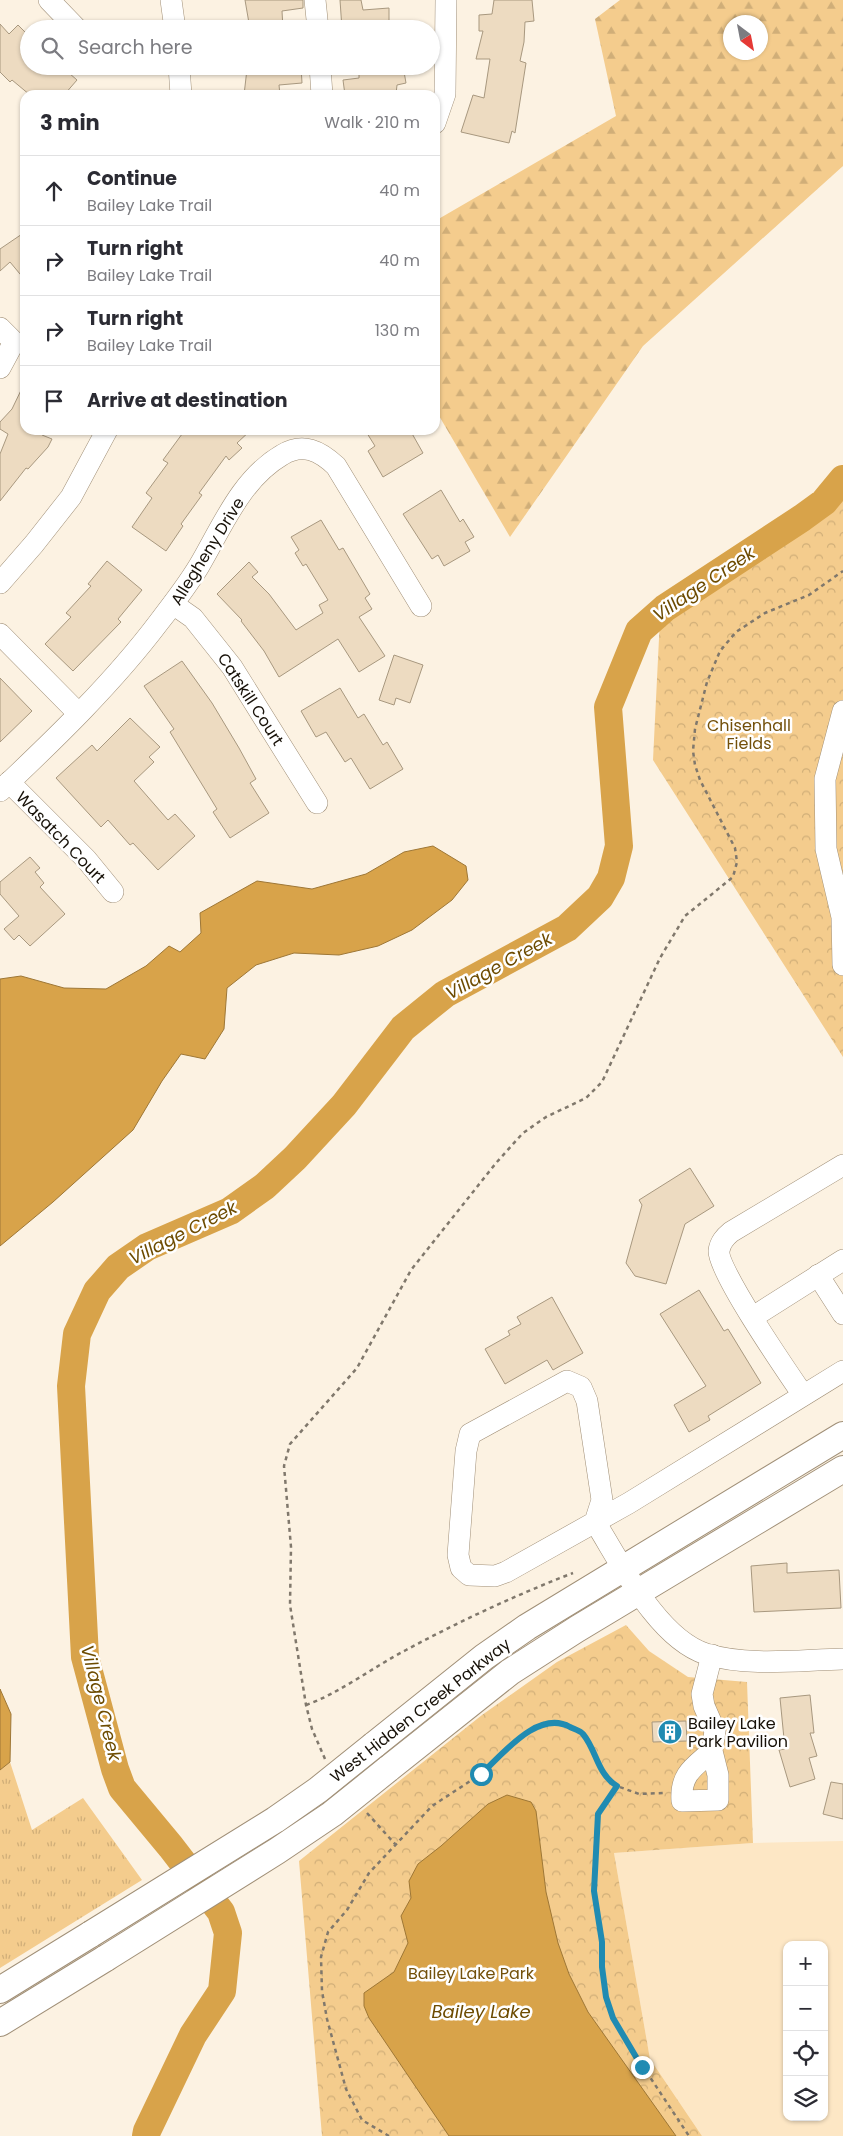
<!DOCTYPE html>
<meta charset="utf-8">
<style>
:root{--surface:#fff;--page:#f7f7f7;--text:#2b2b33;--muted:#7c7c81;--line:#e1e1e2}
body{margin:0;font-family:Poppins,sans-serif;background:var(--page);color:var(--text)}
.controls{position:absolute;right:15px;bottom:15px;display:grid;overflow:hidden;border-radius:10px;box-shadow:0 1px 4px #0004}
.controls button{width:45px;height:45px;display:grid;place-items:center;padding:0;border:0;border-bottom:1px solid var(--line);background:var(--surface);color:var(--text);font:25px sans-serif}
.compass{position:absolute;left:723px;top:15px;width:45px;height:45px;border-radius:50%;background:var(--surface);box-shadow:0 1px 4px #0004;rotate:148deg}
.stop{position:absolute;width:15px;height:15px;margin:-11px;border:4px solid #208bb2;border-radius:50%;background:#fff}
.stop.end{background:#208bb2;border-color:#fff;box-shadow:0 1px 5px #0008}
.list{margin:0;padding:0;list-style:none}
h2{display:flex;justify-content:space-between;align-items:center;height:65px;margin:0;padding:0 20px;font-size:21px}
h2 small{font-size:16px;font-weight:400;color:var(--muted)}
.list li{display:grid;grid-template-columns:32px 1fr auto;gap:15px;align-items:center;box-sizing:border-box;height:70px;padding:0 20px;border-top:1px solid var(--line)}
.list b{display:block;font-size:19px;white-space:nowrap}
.list p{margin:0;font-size:16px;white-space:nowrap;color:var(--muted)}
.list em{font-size:16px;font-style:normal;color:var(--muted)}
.icon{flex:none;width:28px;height:28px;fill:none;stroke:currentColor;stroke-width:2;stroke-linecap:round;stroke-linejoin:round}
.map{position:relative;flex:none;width:843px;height:2136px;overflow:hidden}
.search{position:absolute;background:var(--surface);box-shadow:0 1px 4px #0004;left:20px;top:20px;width:420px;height:55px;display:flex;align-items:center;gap:12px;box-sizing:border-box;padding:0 18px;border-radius:28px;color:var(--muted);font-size:19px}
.panel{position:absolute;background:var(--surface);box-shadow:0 1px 4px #0004;left:20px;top:90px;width:420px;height:345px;border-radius:15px}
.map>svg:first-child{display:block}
</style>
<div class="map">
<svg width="843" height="2136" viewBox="0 0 843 2136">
<defs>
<pattern id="grass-tufts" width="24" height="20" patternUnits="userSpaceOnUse" patternTransform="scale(1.25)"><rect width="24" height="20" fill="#f4cc8d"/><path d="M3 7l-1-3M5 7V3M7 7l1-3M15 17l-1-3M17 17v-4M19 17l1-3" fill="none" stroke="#d0ae78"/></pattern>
<pattern id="forest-firs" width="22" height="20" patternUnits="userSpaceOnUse" patternTransform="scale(1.25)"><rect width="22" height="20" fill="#f4cc8d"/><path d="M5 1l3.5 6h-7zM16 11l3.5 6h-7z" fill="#d0ae78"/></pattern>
<pattern id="park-crowns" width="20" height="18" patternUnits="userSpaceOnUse" patternTransform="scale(1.25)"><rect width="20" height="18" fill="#f4cc8d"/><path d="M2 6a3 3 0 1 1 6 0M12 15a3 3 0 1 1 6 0" fill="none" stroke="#d0ae78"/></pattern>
</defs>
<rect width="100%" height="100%" fill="#fcf2e2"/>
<path fill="#fde7c5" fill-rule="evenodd" d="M843 1841V2136H702L650 2059 614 1853 753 1843ZM787 1945H824V2117H787Z"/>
<path fill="url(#grass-tufts)" d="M10 1762 32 1830 83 1798 142 1880 0 1968V1770Z"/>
<path fill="url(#forest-firs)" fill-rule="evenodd" d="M620 0H843V166L643 346 510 537 435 409V221L616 116 595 19ZM730 22H760V52H730Z"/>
<g fill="url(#park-crowns)">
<path d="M843 478V1057L653 760 660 618 810 508Z"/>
<path d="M626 1625 649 1651 688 1677 747 1682 753 1843 614 1853 650 2059 702 2136H322L299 1861 482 1715 557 1662Z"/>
</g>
<g fill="#d8a34a" stroke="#9e7736">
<path d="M433 846 466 866 468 880 452 900 412 930 378 946 339 955 294 953 256 965 227 988 224 1029 205 1059 181 1054 162 1081 133 1130 53 1202 0 1246V979L21 976 64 988 106 989 146 966 169 946 180 952 201 933 200 913 257 881 312 889 366 874 404 852Z"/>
<path d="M0 1689 11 1714 10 1762 0 1770Z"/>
<path d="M507 1795 531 1802 536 1811 546 1892 558 1943 569 1974 588 2012 676 2136H449L369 2018 364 2006V1993L394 1972 408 1943 401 1916 411 1898 409 1881 418 1864 441 1846 488 1804Z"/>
</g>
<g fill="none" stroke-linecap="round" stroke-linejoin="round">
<path stroke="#d8a34a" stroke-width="28" d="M146 2136 147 2131 193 2035 222 1991 228 1933 221 1912 171 1847 122 1788 115 1769 85 1657 71 1386 77 1334 97 1291 118 1267 147 1247 230 1211 265 1186 295 1158 344 1105 403 1028 445 994 567 928 600 897 611 878 619 846 608 707 639 631 665 608 802 518 824 502 843 479"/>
</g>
<g fill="#eddbc1" stroke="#a8987f">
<path d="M245 0H303V8L282 11 283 29H250Z"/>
<path d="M340 0H361L363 10 389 8V29H342Z"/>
<path d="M494 0H532L534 21 525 22 524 42 520 61 526 63 515 133 512 131 509 143 461 132 473 95 484 98 490 59H476L483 31H479V15L492 14Z"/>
<path d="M0 24 9 34 18 25 29 36V66H61L77 80 64 95H30L12 80 10 82 0 72Z"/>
<path d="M283 66H301L302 83 279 85 280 95H244L247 69Z"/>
<path d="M359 66H403L406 83 397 85 396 94 345 95 343 80 359 78Z"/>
<path d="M25 232V280L10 262 0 271V249Z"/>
<path d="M25 382V430H44L42 435 52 439 48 447 28 469 26 468 0 501V454L8 434 0 429V422L12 409Z"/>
<path d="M185 430H251L237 443 242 448 229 460 226 456 199 493 202 495 181 524 183 526 166 551 132 527 152 498 146 493 168 463 163 460Z"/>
<path d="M365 430H410L423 453 383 477 368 451 375 446Z"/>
<path d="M441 490 460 522 463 519 474 537 465 542 470 551 444 566 438 555 432 559 403 514Z"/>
<path d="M321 520 339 550 343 548 370 594 365 598 372 609 359 617 385 656 359 672 338 639 279 677 264 651 241 621 242 620 217 594 249 562 258 572 252 577 269 594 296 630 323 613 319 605 328 600 306 564 303 566 295 553 299 550 291 537Z"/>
<path d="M107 561 142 590 118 619 121 622 73 671 45 644 71 617 66 613 91 586 88 584Z"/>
<path d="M394 655 423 665 410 703 396 698 394 705 379 700Z"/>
<path d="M182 661 212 703 239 748 256 779 250 783 269 813 230 838 213 812 217 809 170 732 174 729 144 686Z"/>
<path d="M0 678 32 711 0 742Z"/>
<path d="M340 688 358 718 364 714 383 745 387 742 403 769 370 789 351 758 345 762 326 732 316 737 301 711Z"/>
<path d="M130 718 160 747 149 757 154 762 134 781 168 820 175 814 195 836 158 870 133 843 130 845 108 820 101 827 56 778 92 745 97 751Z"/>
<path d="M30 857 40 868 35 872 44 883 40 887 65 914 30 946 19 935 14 940 4 929 19 916 0 894V882Z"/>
<path d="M690 1168 714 1206 685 1224 666 1284 635 1276 626 1263 642 1205 639 1200Z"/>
<path d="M699 1290 724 1331 728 1329 761 1383 708 1416 710 1420 689 1432 674 1405 706 1386 660 1314Z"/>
<path d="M552 1297 583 1353 553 1370 547 1360 505 1384 485 1349 510 1335 508 1331 521 1324 517 1317Z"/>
<path d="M787 1563V1573L839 1570 841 1608 754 1612 751 1566Z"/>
<path d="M810 1695 814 1733H810L817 1756 809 1758 815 1779 790 1787 779 1750 785 1749 780 1698Z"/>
<path d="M686 1721 687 1741 653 1742 652 1722Z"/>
<path d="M831 1782 843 1784V1819L823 1814Z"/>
</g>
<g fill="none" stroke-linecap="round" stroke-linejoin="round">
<defs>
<g id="minor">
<path d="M49 0 77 29"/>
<path d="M171 0 175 29"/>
<path d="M315 0 318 29"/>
<path d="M179 66 181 95"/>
<path d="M320 66 322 95"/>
<path d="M435 123 445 94 446 0"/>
<path d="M0 328 14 342 0 368"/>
<path d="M0 583 34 544 71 497 107 430"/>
<path d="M173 604 193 618 232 667 317 803"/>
<path d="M0 634 78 713"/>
<path d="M843 711 825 779 826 849 842 917 843 965"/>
<path d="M9 782 86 859 113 892"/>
<path d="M0 791C56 738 113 683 159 622 173 604 187 586 199 566 222 527 241 479 282 455 303 442 320 451 336 466L421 606"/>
<path d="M818 1275 843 1314"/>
<path d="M753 1317 843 1260"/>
<path d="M803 1395C788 1373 717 1270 719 1251 720 1242 725 1237 731 1232L843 1165"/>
<path d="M595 1522 602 1500 587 1401 581 1387 567 1381 470 1434 466 1451 458 1555 461 1568 469 1575 495 1576 506 1572 629 1503 843 1371"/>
<path d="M595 1522C621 1563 657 1638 706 1654 749 1667 799 1660 843 1659"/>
<path d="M712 1655 702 1694 704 1706 715 1731 712 1751 718 1775V1800L682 1801C680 1774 694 1767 712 1751"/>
</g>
<g id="major">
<path d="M374 1745 484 1657 527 1627 843 1435"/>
<path d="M388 1769 510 1672 577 1629 843 1469"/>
<path d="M0 1990 91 1934"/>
<path d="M0 2023 106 1958"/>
</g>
</defs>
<use href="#minor" stroke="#a08f77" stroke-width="22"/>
<use href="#major" stroke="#a08f77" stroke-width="28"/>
<g stroke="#80786c" stroke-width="2.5" stroke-dasharray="4 4" stroke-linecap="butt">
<path d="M306 1705C338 1694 375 1666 406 1650 460 1621 516 1595 573 1573"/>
<path d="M325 1759 312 1729 306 1705 290 1605 291 1547 284 1466 290 1444 357 1368 411 1270 496 1163 523 1133 546 1117 586 1098 602 1082 660 958 685 916 733 877 737 862 735 848 700 780 695 765 693 751 695 729 707 682 720 651 736 632 765 613 809 595 843 571"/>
<path d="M617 1786 597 1814 594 1865 593 1891 602 1942V1967L606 1997 613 2018 630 2047 689 2136"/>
<path d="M367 1813 395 1844"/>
<path d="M389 2136 362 2120 346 2089 327 2019 322 1991 321 1957 328 1932 347 1910 369 1873 432 1806 481 1774 527 1732 543 1723H564L583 1733 600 1768 610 1781 617 1786 639 1794 663 1793"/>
</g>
<use href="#minor" stroke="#fff" stroke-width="21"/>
<use href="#major" stroke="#fff" stroke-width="26"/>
<defs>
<g id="major-bridge">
<path d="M91 1934 275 1820 318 1790 374 1745"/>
<path d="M106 1958 277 1851 332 1814 388 1769"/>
</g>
</defs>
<use href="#major-bridge" stroke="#a08f77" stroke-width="28" stroke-linecap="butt"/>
<use href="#major-bridge" stroke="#fff" stroke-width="26"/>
</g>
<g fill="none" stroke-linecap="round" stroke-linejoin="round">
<path stroke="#208bb2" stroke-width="6" d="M481 1774C503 1754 538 1709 570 1727 574 1729 581 1731 583 1734 597 1751 597 1774 617 1786L598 1814 594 1891 602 1942V1967L606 1997 613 2018 642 2067"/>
</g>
<defs>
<symbol id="building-disc" viewBox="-11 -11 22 22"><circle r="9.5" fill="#208bb2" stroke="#fff"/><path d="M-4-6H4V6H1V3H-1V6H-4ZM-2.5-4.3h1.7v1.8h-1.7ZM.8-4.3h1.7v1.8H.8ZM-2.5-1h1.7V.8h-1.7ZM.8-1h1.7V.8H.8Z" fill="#fff"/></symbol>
</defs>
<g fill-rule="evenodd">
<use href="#building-disc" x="656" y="1718" width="28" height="28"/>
</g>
<g text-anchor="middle" stroke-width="5" stroke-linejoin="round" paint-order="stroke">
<g font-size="16" fill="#171108" stroke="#fff">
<text transform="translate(207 551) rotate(-58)" y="6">Allegheny Drive</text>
<text transform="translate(251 699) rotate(57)" y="6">Catskill Court</text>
<text transform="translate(61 837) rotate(46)" y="6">Wasatch Court</text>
<text transform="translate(420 1710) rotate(-38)" y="6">West Hidden Creek Parkway</text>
</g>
<g font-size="16" fill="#73500a" stroke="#fff">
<text x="749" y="731">Chisenhall<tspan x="749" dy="18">Fields</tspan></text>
<text x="471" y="1979">Bailey Lake Park</text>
</g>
<g font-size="16" fill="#171108" stroke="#fff" text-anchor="start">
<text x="688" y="1729">Bailey Lake<tspan x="688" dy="18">Park Pavilion</tspan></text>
</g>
<g font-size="18" font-style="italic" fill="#6d4b00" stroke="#fff">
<text transform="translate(704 584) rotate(-34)" y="6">Village Creek</text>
<text transform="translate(499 966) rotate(-29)" y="6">Village Creek</text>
<text transform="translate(183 1233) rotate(-27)" y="6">Village Creek</text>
<text transform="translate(101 1703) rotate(76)" y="6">Village Creek</text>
<text x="481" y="2018">Bailey Lake</text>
</g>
</g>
</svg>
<div class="controls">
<button>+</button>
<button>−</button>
<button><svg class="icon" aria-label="locate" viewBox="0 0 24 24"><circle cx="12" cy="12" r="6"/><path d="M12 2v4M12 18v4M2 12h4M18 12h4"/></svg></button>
<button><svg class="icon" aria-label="layers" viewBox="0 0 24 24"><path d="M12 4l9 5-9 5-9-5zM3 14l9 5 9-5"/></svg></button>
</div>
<svg class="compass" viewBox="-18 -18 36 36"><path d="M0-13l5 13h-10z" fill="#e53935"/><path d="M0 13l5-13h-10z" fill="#7c7c81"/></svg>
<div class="stop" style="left:481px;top:1774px"></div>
<div class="stop end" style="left:642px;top:2067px"></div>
<div class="search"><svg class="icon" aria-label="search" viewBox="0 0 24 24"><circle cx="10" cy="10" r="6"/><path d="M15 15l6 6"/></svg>Search here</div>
<section class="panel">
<h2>3 min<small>Walk · 210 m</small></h2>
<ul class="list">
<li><svg class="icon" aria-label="ahead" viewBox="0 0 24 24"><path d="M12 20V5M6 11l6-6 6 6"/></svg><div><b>Continue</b><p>Bailey Lake Trail</p></div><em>40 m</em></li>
<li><svg class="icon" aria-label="right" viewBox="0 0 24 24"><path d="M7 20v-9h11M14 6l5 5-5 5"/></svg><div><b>Turn right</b><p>Bailey Lake Trail</p></div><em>40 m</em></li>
<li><svg class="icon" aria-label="right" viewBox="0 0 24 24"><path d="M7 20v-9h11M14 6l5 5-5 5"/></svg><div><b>Turn right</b><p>Bailey Lake Trail</p></div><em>130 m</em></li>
<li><svg class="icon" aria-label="arrive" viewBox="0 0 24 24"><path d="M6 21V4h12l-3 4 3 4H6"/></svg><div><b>Arrive at destination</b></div></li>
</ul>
</section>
</div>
